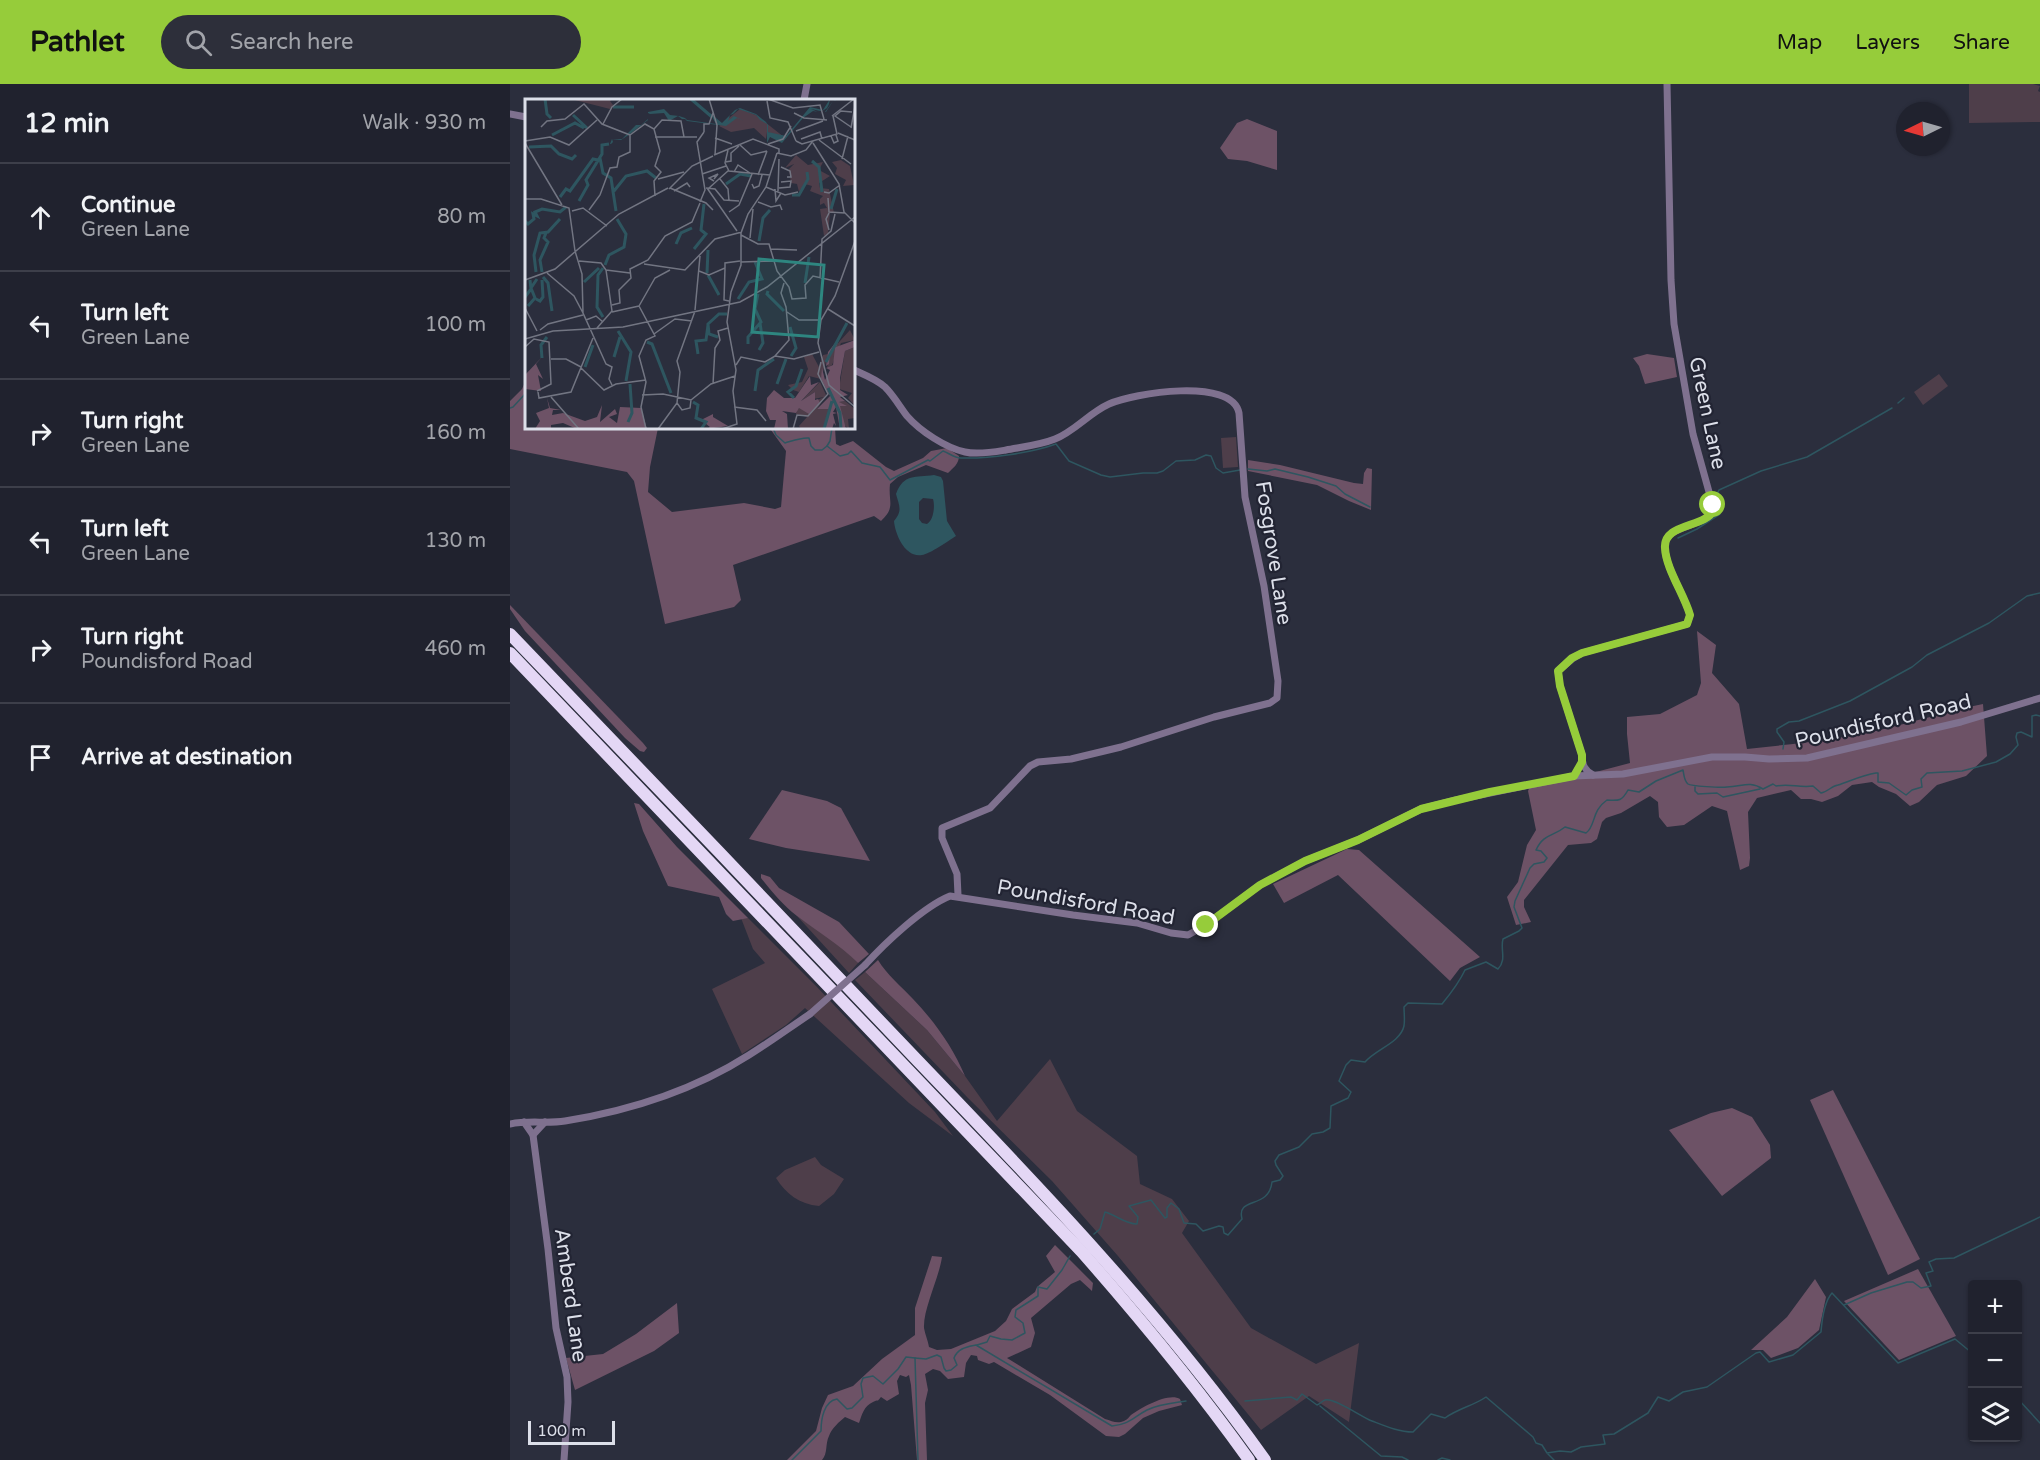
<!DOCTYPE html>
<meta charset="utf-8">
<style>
:root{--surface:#20222e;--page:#2d2f3a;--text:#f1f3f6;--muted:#a2a4aa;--line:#3d3f4a;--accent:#96cc3a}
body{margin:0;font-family:"Varela Round",sans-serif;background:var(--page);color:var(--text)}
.controls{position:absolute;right:18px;bottom:18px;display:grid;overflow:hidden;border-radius:6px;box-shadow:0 2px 4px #0004}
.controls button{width:54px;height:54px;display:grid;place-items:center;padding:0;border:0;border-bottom:2px solid var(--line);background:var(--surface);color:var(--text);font:30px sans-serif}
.compass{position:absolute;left:1386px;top:18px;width:54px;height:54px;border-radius:50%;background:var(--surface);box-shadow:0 2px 4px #0004;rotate:265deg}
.scale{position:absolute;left:18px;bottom:15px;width:87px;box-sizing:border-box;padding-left:6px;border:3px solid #dcdfe9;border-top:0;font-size:16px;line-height:21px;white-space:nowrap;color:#dcdfe9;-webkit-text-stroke:4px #222433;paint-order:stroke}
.stop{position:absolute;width:18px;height:18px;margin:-14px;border:4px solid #96cc3a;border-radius:50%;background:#fff}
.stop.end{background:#96cc3a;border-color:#fff;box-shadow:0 2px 6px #0008}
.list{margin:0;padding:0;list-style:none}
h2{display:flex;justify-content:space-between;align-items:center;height:78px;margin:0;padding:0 24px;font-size:26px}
h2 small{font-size:20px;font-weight:400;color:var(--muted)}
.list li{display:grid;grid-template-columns:39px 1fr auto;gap:18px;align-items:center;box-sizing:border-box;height:108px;padding:0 24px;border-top:2px solid var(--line)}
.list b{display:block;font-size:22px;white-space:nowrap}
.list p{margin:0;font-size:20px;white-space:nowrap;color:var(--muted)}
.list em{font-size:20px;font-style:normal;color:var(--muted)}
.icon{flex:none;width:33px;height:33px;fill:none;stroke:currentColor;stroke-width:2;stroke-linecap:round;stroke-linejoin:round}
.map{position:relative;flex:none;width:1530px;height:1376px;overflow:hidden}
header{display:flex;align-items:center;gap:36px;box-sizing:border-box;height:84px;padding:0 30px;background:var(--accent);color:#111}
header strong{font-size:28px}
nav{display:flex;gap:33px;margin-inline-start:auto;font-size:21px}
.search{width:420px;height:54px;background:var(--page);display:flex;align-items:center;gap:15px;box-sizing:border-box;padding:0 21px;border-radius:33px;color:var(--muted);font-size:22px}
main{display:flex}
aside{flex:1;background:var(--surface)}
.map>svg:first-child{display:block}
</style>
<header>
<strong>Pathlet</strong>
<div class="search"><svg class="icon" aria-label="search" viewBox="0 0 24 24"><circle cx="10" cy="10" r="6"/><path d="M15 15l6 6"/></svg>Search here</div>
<nav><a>Map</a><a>Layers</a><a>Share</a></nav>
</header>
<main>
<aside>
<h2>12 min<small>Walk · 930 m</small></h2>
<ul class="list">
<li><svg class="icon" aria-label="ahead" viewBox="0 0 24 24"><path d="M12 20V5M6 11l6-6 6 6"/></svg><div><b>Continue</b><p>Green Lane</p></div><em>80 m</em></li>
<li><svg class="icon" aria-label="left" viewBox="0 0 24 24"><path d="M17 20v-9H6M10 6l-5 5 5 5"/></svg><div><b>Turn left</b><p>Green Lane</p></div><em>100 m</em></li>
<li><svg class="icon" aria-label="right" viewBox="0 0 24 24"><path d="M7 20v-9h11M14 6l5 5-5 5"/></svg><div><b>Turn right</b><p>Green Lane</p></div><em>160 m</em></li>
<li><svg class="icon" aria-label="left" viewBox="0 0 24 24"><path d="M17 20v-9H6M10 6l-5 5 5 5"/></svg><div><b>Turn left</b><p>Green Lane</p></div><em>130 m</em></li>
<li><svg class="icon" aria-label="right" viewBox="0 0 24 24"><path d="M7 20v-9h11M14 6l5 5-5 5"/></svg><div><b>Turn right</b><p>Poundisford Road</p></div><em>460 m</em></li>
<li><svg class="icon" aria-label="arrive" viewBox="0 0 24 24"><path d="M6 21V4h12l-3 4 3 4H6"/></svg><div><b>Arrive at destination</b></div></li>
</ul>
</aside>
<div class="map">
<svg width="1530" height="1376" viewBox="0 0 1530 1376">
<rect width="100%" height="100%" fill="#2b2e3d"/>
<g fill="#4e3e4a">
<path d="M1459 0H1523L1530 2 1528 7 1530 8V38L1459 39Z"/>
<path d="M1429 290 1438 302 1413 321 1404 308Z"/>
<path d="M726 353 728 383 713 384 711 354Z"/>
<path d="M287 832 332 862 348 879 339 889Z"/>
<path d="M231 834H238L307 903 425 1028 443 1052 399 1019 295 924 276 941 232 970 202 905 255 879 243 865Z"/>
<path d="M355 888 417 946 455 992 487 1037 540 975 567 1027 627 1072 630 1100 662 1115 679 1137 672 1149 741 1244 806 1280 849 1259 839 1338 799 1312 751 1346 608 1172 542 1097 458 1014 345 896Z"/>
<path d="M305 1073 311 1081 334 1095 324 1110 309 1122C289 1120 276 1110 266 1094L275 1086Z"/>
</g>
<g fill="#6d5266">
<path d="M737 35 767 47V86L737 77 718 75 710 64 727 39Z"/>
<path d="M1137 270 1164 274 1167 293 1135 300 1129 282 1123 274Z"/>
<path d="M16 296V344H148L140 383 138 408 162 428 234 419 265 425 271 423 276 367 261 346 247 344H325L326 360 330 362 343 357 376 383 384 387 413 374 421 367 437 364 449 372C449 380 443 384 438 389L416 381 388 393 380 400C378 418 386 423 371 437L364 432 223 481 231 516 224 523 155 540 124 397 117 388 0 365V317L12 305Z"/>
<path d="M738 376 770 381 844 399 853 400 854 389 857 384 862 385 861 426 839 417 807 401 738 387Z"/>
<path d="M0 521 133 659 137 664 134 668 130 667 115 654 15 547 0 525Z"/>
<path d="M1187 547 1206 561 1202 589 1229 620 1237 665C1282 660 1326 656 1370 646 1404 638 1438 627 1473 620L1477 672 1456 692 1427 701 1409 718 1400 722 1386 710 1369 703 1362 698 1342 701 1328 712 1312 718 1301 715H1291L1281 706 1247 714 1238 728 1240 774 1239 782 1230 786 1217 727 1202 722 1174 741 1157 743 1149 733 1148 718 1140 712 1111 729 1096 734 1092 738 1087 755 1081 759 1058 761 1014 816V823L1021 838 1006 841 997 813 1008 798 1017 761 1026 746 1018 707 1020 702 1063 694 1120 679 1117 650V633L1150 630 1187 611 1191 599Z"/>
<path d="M272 706 317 717 331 724 360 777 276 764 239 755Z"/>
<path d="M124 719 129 720 167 763 238 834 223 837 216 830 209 813 158 802 133 747Z"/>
<path d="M837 765 849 766 970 873 950 884 940 897 828 791 774 819 763 800Z"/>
<path d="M251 790 260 793 269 804 329 838 359 870 348 879C329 860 309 849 287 832 273 821 262 808 251 794Z"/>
<path d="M368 876C377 891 391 902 403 915 424 937 443 963 455 992L417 946 355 888Z"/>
<path d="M1323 1006 1410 1175 1378 1191 1300 1016Z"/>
<path d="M1222 1024 1242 1033 1260 1061 1261 1074 1212 1112 1159 1046 1201 1029Z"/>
<path d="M545 1161 583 1199 582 1207 570 1196 561 1200 521 1234 525 1249 521 1263 497 1274 595 1335C602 1337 607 1340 614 1337 618 1335 618 1334 621 1331 632 1323 659 1308 670 1315L672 1321 649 1327 633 1334 615 1350 609 1353 596 1352 540 1311 484 1278 479 1280 468 1276 467 1272 461 1271 456 1279 454 1293 438 1295 430 1287 423 1285 415 1290 418 1306 415 1319 417 1376H407L401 1301 399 1291 396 1293 390 1291 387 1297 389 1310 377 1317 371 1313C365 1320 371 1314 363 1318 354 1322 352 1330 349 1339L335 1333C329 1338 322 1344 319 1352 315 1360 318 1369 312 1376H277L306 1347 312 1324 318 1311 343 1302 372 1275 405 1251V1224L422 1172 432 1173C429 1194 413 1225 414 1244 415 1250 418 1257 419 1263L427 1266 441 1265 485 1247 496 1237 502 1225 525 1208 527 1203 545 1188 536 1172Z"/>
<path d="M1408 1185 1446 1252 1389 1276 1334 1217Z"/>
<path d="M1305 1195 1316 1213 1309 1246 1288 1264 1261 1274 1253 1266H1241L1277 1233Z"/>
<path d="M167 1219 169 1249 144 1267 65 1306 56 1274 93 1270 126 1250Z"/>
</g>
<path fill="#2e5660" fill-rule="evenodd" d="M424 391 431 393 433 397 437 437 446 452C438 457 420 470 412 471 395 474 385 450 384 437 393 427 389 421 386 410 394 389 405 394 424 391ZM413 414 423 415C425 421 424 436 417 440L412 439 409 435V418Z"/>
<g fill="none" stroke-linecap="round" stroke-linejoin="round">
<g stroke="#2e5660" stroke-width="1.5">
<path d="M344 295V294"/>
<path d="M1388 319 1394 314"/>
<path d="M0 324 3 323 16 309"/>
<path d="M250 344H257"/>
<path d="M263 344 266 351 275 359C282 357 292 353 299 354L301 362 305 366H312L317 362 330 372 338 370 341 367 352 379 370 383 380 396 418 376 420 377 433 367C439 369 444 374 451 374 478 375 521 369 546 360L559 377 591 391 600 393 633 389H647L653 387 666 377 685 376 696 371 701 372 706 384 713 389 730 386"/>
<path d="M317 362 320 357 322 344"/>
<path d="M738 385 757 387 765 385 798 393 826 402 835 410 860 423"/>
<path d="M1168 454 1187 445 1210 430 1208 408 1209 406 1251 387 1297 373 1382 324"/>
<path d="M1273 665 1274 658 1267 648V645L1279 638 1289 637 1340 617 1402 583 1417 571 1479 539 1517 512 1530 509"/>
<path d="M1185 703V707L1188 710 1207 709 1213 713 1250 705"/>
<path d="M584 1150 590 1145 595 1128C606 1131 615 1140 627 1140L628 1133 619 1122 641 1116 655 1134 657 1133V1124L661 1119 669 1125 674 1139 686 1140 693 1147 709 1142 713 1143 714 1149 718 1151 732 1135C726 1112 759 1126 762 1098L770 1096 773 1092 766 1081 765 1077 769 1071 789 1063 802 1050 813 1048 820 1044 821 1022 838 1014 841 1008 829 997 836 981 841 976 855 978C866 965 890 959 894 942 895 936 894 929 894 923L898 919 932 920C941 909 949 899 955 886L976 878 988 885C997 876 990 865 993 855L1009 847 1012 844 1004 823 1005 817 1020 784 1024 780 1034 778 1037 774 1031 767 1026 766C1034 749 1043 753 1055 743L1076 749C1086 742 1081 727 1097 716 1109 717 1112 717 1118 706L1129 708 1146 697 1173 686C1174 691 1174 697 1178 700 1181 702 1211 704 1217 703 1232 703 1239 696 1253 705L1263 700 1266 702C1280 699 1288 704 1303 702L1311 709C1318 708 1321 702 1328 701 1340 697 1353 691 1366 689H1368V698L1379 699 1396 711 1402 706 1412 703 1411 695 1417 689 1452 687 1486 678 1500 670 1508 661 1506 653 1507 649 1511 648 1522 653V632L1526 631 1530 632"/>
<path d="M1334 1221 1361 1209 1397 1198H1403L1411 1204 1421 1202 1416 1189 1423 1187 1419 1178 1426 1175 1444 1174 1530 1133"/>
<path d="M467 1261 477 1258 480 1252 491 1255 502 1256 515 1249 513 1239 505 1233 506 1226 528 1212V1203L537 1205 552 1186 560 1172"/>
<path d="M405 1274 416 1275 427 1271 431 1273 434 1284 436 1287 441 1286 447 1281 444 1274C448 1264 457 1263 466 1261L602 1342C620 1340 622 1334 637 1326 649 1320 663 1319 676 1317"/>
<path d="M1508 1315 1530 1339"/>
<path d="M735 1317 781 1313 787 1316 792 1310 807 1321C810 1320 812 1317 815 1316 824 1313 853 1334 862 1337 875 1342 889 1348 903 1348L921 1330 935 1334C949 1324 963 1322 976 1313L1023 1353 1026 1359 1032 1361 1037 1369 1050 1367 1061 1368 1071 1363 1095 1360 1093 1351 1104 1350 1138 1329 1148 1313 1159 1317 1173 1308 1197 1303 1246 1269 1250 1268 1259 1278 1283 1271 1311 1248C1312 1235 1314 1218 1322 1209L1388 1279 1445 1255 1462 1269"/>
<path d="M810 1322 871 1372 892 1373 898 1376"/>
<path d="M1038 1370 1044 1376"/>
<path d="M282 1376 311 1347C311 1335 314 1317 327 1315L337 1325 342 1324 353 1313 351 1300 353 1294 363 1292 373 1300 388 1285 396 1273 405 1274 408 1376"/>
<path d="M928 1376 932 1374 940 1376"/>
</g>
<g stroke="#7f718f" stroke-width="7">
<path d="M294 16 297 0"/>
<path d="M0 30 16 33"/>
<path d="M344 286C355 291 366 295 375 303 384 312 390 323 397 332 410 347 436 364 455 368 468 371 484 368 496 366 512 363 530 361 545 355 565 347 579 329 599 320 623 309 722 293 729 329L735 413 754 502 768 597 767 614 760 619 704 633 611 663 561 675 528 678 520 682 480 724 432 744V754L447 790 448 811"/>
<path d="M1083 691C1075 687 1072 681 1072 671L1050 602 1048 587 1062 575 1072 569 1177 540 1180 531C1174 510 1156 485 1155 464 1153 439 1195 445 1204 426L1183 350 1164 240 1161 196 1157 0"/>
<path d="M355 881C375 859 413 823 440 812L563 831 627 839 661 849 678 851 696 841 750 801 795 777 848 756 911 725 946 716 1064 692 1113 690 1202 673H1235L1259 675 1297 674 1451 638 1530 614"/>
<path d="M14 1038 23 1051 35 1038"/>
<path d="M0 1040C18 1036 37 1040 55 1037 118 1027 184 1006 239 971 260 958 279 944 300 930"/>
<path d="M23 1051 38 1165 46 1244 57 1293 58 1318 54 1376"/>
</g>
<g stroke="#e4d7f5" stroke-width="12">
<path d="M0 550C136 692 273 834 408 977 531 1105 652 1231 755 1376"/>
<path d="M0 569 571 1167C630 1234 687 1303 739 1376"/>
</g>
<path stroke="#7f718f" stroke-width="7" d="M300 930 355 881"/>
</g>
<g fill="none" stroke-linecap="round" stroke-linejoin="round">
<path stroke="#96cc3a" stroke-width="8" d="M696 841 750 801 795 777 848 756 911 725 980 708 1064 692 1072 678V671L1050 602 1048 587 1062 574 1072 569 1177 540 1180 531C1174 510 1156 485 1155 464 1153 439 1195 444 1204 426L1203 421"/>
</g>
<g text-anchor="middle" stroke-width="4.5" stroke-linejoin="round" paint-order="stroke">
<g font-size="21" fill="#dcdfe9" stroke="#222433">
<text transform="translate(1198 329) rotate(78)" y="7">Green Lane</text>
<text transform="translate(764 469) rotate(81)" y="7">Fosgrove Lane</text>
<text transform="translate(1373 637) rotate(-13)" y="7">Poundisford Road</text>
<text transform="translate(576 818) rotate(10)" y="7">Poundisford Road</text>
<text transform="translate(61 1211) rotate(82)" y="7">Amberd Lane</text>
</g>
</g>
<g transform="translate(15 15)">
<rect width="330" height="330" fill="#2b2e3d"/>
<path d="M46 0H88L85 2 88 6 85 10ZM215 10 231 16 259 38 242 33 241 40 229 29 206 33 194 27ZM271 56 283 66 298 63 294 71 305 77 294 84 295 89 304 90 309 114H305L303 134 299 137 295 110 302 109 299 104 295 106V100L298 97 285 92 287 87 280 85 274 93 272 85 266 84 264 70 269 65 260 69ZM316 61 325 67 329 86 318 87 321 81 310 75 312 69 307 63ZM325 231 330 241 316 244 307 266 302 269 305 253ZM330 248V307L323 299 327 294 314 290 320 252ZM287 255 294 268 298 256 303 255 296 280 284 277 274 293 268 291 263 286 277 283 283 270 279 258ZM295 283 301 296 292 310 305 309 304 319 298 330H276L274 327 282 318 271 315 272 310 299 298 288 300 290 293 276 302ZM320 302 330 310V319L323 320 324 330 318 325 314 303Z" fill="#4e3e4a"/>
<path d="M315 238 311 248 330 241V248L320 252 315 279V291L323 296 315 298 320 302 314 303 322 307H315L321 330H315L311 308 308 313 312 314 308 315 311 327 309 324 307 330H298L305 310H292L305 297 296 280 297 269 300 281 305 271 301 269 308 266 310 249 305 253 304 265 301 267 303 253ZM17 258 11 265 18 280 13 276 16 292 0 290V276ZM285 277 286 286 294 283 276 302 290 293V301L299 298 293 300 295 304 284 315 274 309 271 314 257 312 262 315 263 330H249L251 321H245L241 312 242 299 249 291 259 299H270ZM22 299 25 309 36 311H28L27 316 38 314 60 322 72 318 77 306 75 323 90 310 92 315 84 318 92 324 95 308 116 309 122 330H52L38 324 26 326V330H10L15 322 11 314 24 309ZM188 315V318L203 327 182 330 185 328 176 321Z" fill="#6d5266"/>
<path d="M305 0 304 5 302 9 299 11 295 12 286 10 293 13H300L308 2 312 0H315L308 2 301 13H294L288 12 278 19 257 44 245 38 242 44V25L235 21 231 16 213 10 208 15 205 16 203 22 209 17 219 22 212 19 201 27 162 22 160 20H157L153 17 144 22 139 14 125 15 123 14V21L105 35 96 41 87 40 88 43 86 45H79H85L87 40H97L111 26H116L123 20V13L139 10 145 16 154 17 160 19 162 21 191 25 185 14 197 24 210 11 215 9 231 15 241 23 243 26V33L261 37 285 8 298 11Z" fill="#2e5660"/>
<path fill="none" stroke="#2e5660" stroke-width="3" d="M20 0 22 15 26 19M166 0 187 18M88 8H109M48 16 62 29M27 36 50 24 59 29M4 48 26 47 34 55 47 60 51 56M75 59 78 74 86 79 91 112M287 62 294 68 297 93M201 85 215 75 226 77M89 92 101 77 122 72 131 79M267 96H274L283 80 282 73M35 98 41 90 45 92 68 60 73 61M54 102 63 86 61 81 77 55V46L84 45M306 110 312 90M0 122 3 125 9 120 8 115 12 117 10 113 17 110 35 113 41 108M234 142 238 119 245 111M151 145 156 134 167 129M169 150 181 135 176 131 179 105M80 166 84 156 99 148 101 135 92 120M78 169 73 176 72 208 78 218M11 173 9 156 15 134 23 133 35 120M17 173 15 161 23 143 19 139 21 134M182 174 183 151M183 176 194 196M18 178 23 184 27 212M59 183 74 169M280 184 284 158M243 192 242 195 259 212M0 198 6 190 5 181M11 200 15 202 18 198 17 181M213 200 224 183 237 180 230 163M3 207 10 199 6 189 12 180M265 228 271 249 266 257M93 232 106 253 101 282M193 238 184 235 183 225 194 215H202M122 243 127 245 146 294M223 245V238L236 223 230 210 233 195M234 251 238 244 235 224M173 255 171 242 181 241 183 226M89 258 95 238M17 259 16 246 22 238M301 263 322 224M60 268 68 246M252 285 261 260M303 289 315 314 316 330M230 292 233 271 249 260M269 299 263 293 271 287 277 270M168 303 173 306 171 319 181 323 176 330M103 323 107 314 105 285M299 330 307 302"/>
<path fill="none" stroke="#727582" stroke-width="1.5" d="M184 0 192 26 190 56M243 0 268 9 295 6 299 20M242 2 245 19 263 23 271 42M269 14 279 19 302 21M307 17 329 0M78 25 87 8 97 0M16 28 22 22 40 20 59 5 77 25 105 36M326 28 310 17 316 12 327 13M326 29 330 7M129 30 137 21 156 22 159 38M271 32 298 22M179 33V25H184L188 14M313 34 330 41M105 36 120 25 129 30 135 52 130 67 136 73 129 82 130 97M306 37 309 44 313 42 311 36M130 38H172M190 39 207 45M276 40 295 33 297 40M294 41 326 65M0 42 25 38 44 46 72 21M271 42 277 45 312 35 308 17M0 44 37 106M288 44 314 85 319 113 330 124M243 45 258 40 266 27M215 46 226 56 242 52M203 51 200 64 204 72 245 76M252 54 266 57 281 51 288 42M189 56 228 40 254 50V54M317 60 323 37M200 63 206 62V54L214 47M256 68 265 72 266 78H262M209 73 213 66 225 74M177 75 201 67M233 76 242 52M133 80 159 73M189 80 193 75 184 79 189 82M195 80 203 90 204 102M227 85 229 89 234 87 237 76M241 88 260 96 273 93M145 89 181 104 188 111M181 89 190 90 199 101 214 102M182 89 212 132M184 89 204 71M254 89 265 88 266 82 256 83M144 90 167 67 188 57M250 90 251 102 256 94M149 92 162 84 165 88M253 92 254 60M299 93 304 94 315 86M303 99 304 113 320 114M0 100H16L44 109 50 152M175 103 180 91 172 43 179 33M233 103 246 108 255 106 257 111M64 111 75 96 85 69 92 68 94 58 105 53V36M47 112 58 109 82 127M204 113 214 106 227 75M304 131 301 120 304 114M216 136 233 145H244L252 172 264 188 267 200 281 199 280 186 288 177 314 183M225 139 228 110M330 142 310 197 296 221 293 244 304 286 330 308M246 150 272 151M50 152 57 175 58 214 81 265 87 268 84 280 87 286M54 162 76 164 81 171 87 212 72 229M216 163 249 162M119 165 160 171 190 140 217 133M200 169 199 201 204 202M81 171 105 174M174 172 184 176 200 169V164L215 162M22 174 49 197 58 214M295 179 297 140 306 132 310 115M0 181 30 170 94 115 143 89M87 206 95 204 94 191 106 179 105 170 123 161 140 137 167 123 175 104M114 207 130 237 121 241 114 257 121 283 116 308 121 330M114 207 130 179 145 171M0 209 12 232M303 210 330 227M170 211 175 157M87 213 114 207M262 213 274 221H296M61 221 71 217 78 223M15 231 23 225 58 216M129 235 150 220 167 222M0 240 28 232 98 228 215 203 242 188 330 118M0 248 9 240 24 243 26 285 12 292M250 257 264 241 261 208 256 194 259 184M26 260H41L56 268M211 266 216 258 240 263 250 257 269 260 294 253M56 269 79 291 91 285 121 281M188 285 190 249 195 241 193 232 203 229M13 293 14 299 46 293 68 239M117 296 138 295 166 301 186 285 210 277M26 298 54 330M152 304 157 311 165 309 166 301M209 308 232 311 241 322M133 330 152 304 155 273 152 262 170 212M197 330 212 325 208 292 211 271 202 223 206 193 216 166V134L223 115 241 88 252 54M268 330 272 316 283 317 303 295 293 275 296 263"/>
<path fill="#2e8680" fill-opacity="0.15" stroke="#2e8680" stroke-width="3" d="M234 160 299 166 293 238 227 233Z"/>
<rect width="330" height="330" fill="none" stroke="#dcdfe9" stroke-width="3"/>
</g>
</svg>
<div class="controls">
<button>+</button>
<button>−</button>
<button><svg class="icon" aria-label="layers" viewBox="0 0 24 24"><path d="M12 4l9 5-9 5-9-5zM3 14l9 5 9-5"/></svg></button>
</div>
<svg class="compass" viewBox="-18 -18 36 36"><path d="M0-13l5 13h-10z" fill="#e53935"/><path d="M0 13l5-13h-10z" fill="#a2a4aa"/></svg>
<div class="scale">100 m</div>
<div class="stop" style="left:1203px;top:421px"></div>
<div class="stop end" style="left:696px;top:841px"></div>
</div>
</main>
